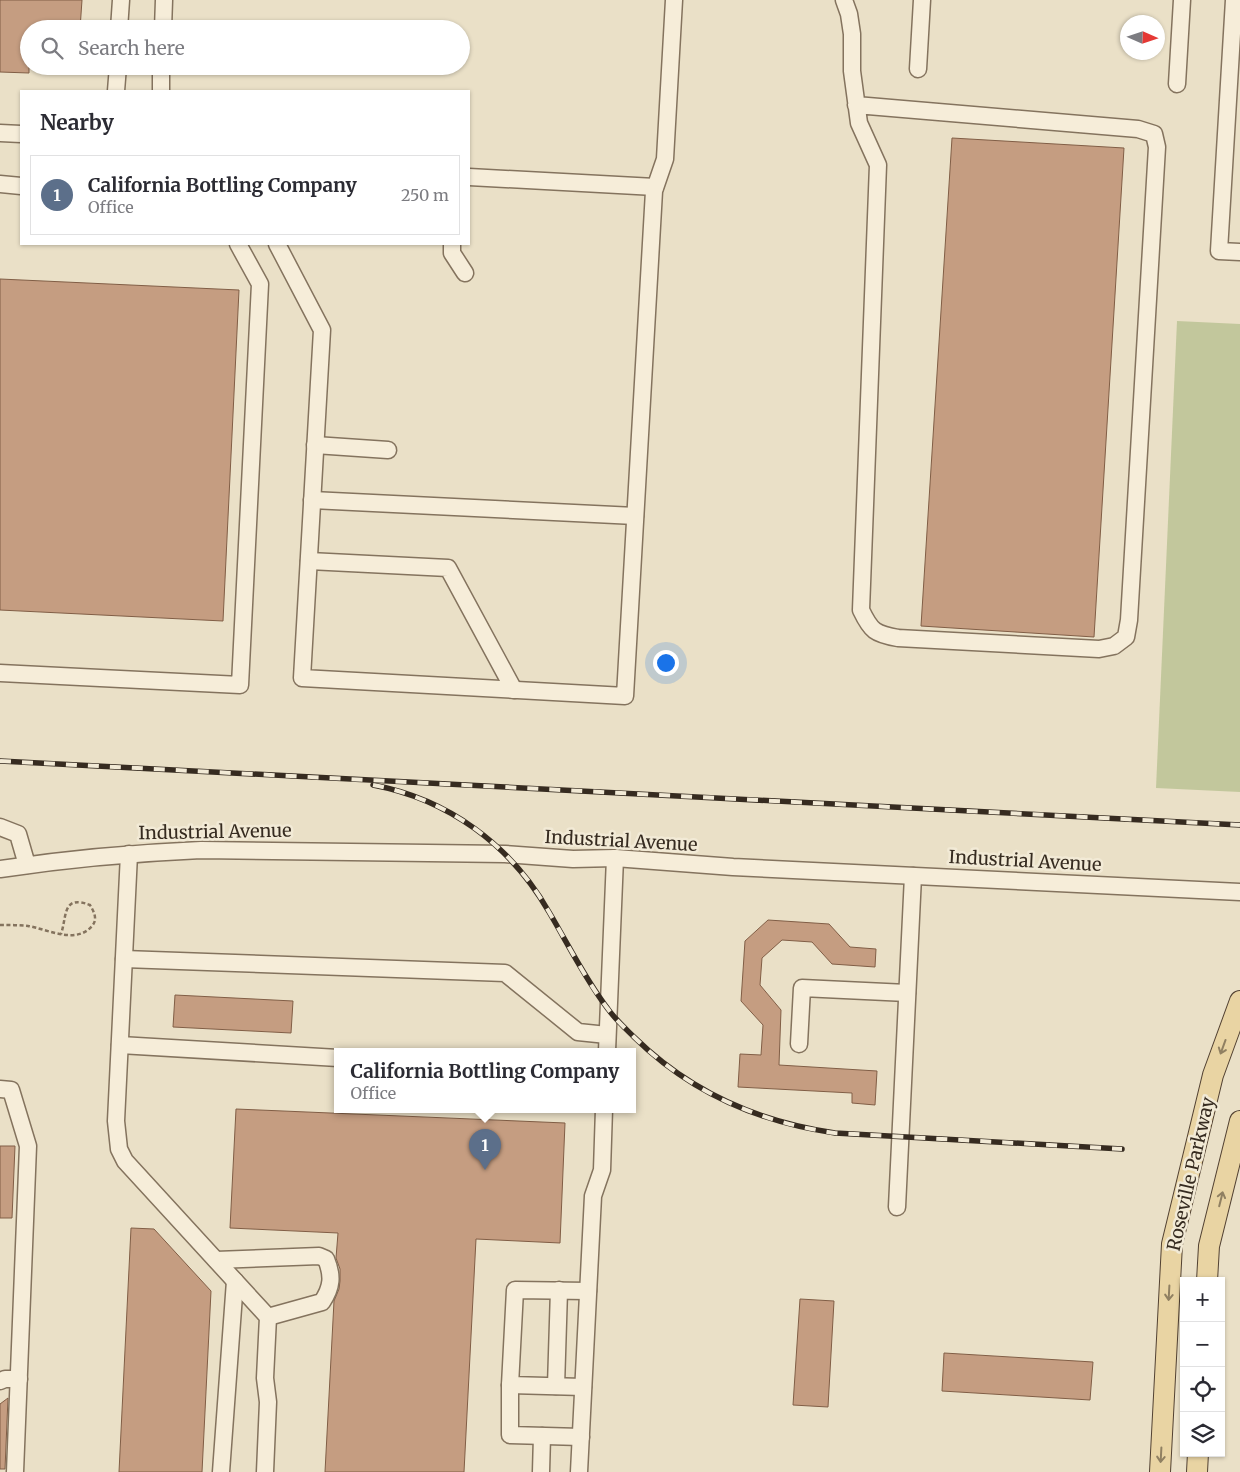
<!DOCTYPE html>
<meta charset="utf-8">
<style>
:root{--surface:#fff;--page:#f7f7f7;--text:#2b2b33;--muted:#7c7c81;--line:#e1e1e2;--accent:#8d3434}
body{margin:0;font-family:Merriweather,serif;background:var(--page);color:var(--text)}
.controls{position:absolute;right:15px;bottom:15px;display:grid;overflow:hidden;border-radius:0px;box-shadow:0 1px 4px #0004}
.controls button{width:45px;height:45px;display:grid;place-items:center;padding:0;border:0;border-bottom:1px solid var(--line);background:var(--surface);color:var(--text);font:25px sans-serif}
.compass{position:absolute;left:1120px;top:15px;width:45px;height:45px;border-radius:50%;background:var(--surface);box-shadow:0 1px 4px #0004;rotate:93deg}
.you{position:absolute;left:665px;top:662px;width:18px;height:18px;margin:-12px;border:4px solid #fff;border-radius:50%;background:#1a73e8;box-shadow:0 0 0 8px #1a73e833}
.badge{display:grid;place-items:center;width:32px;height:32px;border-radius:50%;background:var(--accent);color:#fff;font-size:16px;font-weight:700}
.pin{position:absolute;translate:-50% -41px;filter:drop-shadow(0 1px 2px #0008)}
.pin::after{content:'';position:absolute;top:26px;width:18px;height:15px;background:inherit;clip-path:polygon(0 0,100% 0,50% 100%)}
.popup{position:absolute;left:334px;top:1048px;width:302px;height:65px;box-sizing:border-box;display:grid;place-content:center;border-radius:0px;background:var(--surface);filter:drop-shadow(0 1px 4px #0005);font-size:16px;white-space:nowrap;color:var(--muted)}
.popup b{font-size:19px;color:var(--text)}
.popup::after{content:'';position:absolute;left:50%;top:100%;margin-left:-10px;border:10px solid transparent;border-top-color:var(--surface)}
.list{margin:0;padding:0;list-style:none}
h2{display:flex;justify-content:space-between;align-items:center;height:65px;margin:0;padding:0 20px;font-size:21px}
h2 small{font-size:16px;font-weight:400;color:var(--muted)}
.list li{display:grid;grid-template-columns:32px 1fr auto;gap:15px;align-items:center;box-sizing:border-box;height:80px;margin:0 10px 10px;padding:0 10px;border:1px solid var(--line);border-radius:0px}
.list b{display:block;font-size:19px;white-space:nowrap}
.list p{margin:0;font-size:16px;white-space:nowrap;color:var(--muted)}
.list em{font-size:16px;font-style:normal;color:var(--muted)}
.icon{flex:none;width:28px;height:28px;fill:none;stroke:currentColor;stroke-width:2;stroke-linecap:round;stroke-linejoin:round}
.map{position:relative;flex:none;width:1240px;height:1472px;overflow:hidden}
.search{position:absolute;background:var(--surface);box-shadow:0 1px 4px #0004;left:20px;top:20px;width:450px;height:55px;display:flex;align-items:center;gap:12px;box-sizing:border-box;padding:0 18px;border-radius:28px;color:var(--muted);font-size:19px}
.panel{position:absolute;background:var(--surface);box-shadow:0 1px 4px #0004;left:20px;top:90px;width:450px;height:155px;border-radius:0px}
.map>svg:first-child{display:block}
</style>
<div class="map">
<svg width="1240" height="1472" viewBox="0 0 1240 1472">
<rect width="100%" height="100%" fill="#eae0c7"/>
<path fill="#c2c79c" d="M1177 321 1240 324V792L1156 788Z"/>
<g fill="#c59d81" stroke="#815e46">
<path d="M0 0H82L80 29H29V73L0 72Z"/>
<path d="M952 138 1124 148 1094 637 921 626Z"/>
<path d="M0 279 239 290 223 621 0 610Z"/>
<path d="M768 920 829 924 850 947 876 949 875 967 832 964 812 942 782 940 762 958 760 985 781 1010 779 1065 877 1071 875 1105 852 1103V1093L738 1087 740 1054 761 1055 763 1025 741 1001 745 941Z"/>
<path d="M175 995 293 1001 291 1033 173 1027Z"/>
<path d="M236 1109 565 1123 560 1243 476 1239 464 1472H325L334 1301 339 1289 340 1281V1269L336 1258 338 1233 230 1228Z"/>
<path d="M0 1146H15L12 1218H0Z"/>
<path d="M131 1228 154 1229 211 1291 202 1472H119Z"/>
<path d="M800 1299 834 1301 828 1407 793 1405Z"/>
<path d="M944 1353 1093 1362 1090 1400 942 1391Z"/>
<path d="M8 1398 5 1469H0V1404Z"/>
</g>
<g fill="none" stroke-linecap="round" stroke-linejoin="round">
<defs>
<g id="minor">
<path d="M844 0 849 14 852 34V71L859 123 878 165 861 610C871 631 875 634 898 638L1099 649 1114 646 1126 637 1129 620 1157 147 1154 134 1138 129 856 105"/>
<path d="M1234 0 1219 251 1240 252"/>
<path d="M119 29 121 0"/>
<path d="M163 29 164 0"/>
<path d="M918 69 922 0"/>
<path d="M1177 84 1182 0"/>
<path d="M116 91 118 66"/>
<path d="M161 91V66"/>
<path d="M0 133 21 134"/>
<path d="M469 177 655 187"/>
<path d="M0 184 21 186"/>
<path d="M277 244 322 330 302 678 625 696 654 191 665 159 674 0"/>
<path d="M452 244V253L465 273"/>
<path d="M315 445 388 450"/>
<path d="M312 500 635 516"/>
<path d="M309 561 448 568 514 690"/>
<path d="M0 673 240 685 260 284 238 244"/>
<path d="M0 827 18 834 27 865"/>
<path d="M129 854 116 1121 119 1149 125 1161 268 1317 265 1378 268 1402 265 1472"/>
<path d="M0 869C67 859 134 853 201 850L505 854 573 859 615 858 733 867 1240 892"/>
<path d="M124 959 505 973 578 1032 607 1035"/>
<path d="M799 1044 802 988 907 993"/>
<path d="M120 1045 338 1058"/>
<path d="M607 1051 615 858"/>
<path d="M0 1089 11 1090 28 1146 15 1472"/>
<path d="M897 1207 913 876"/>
<path d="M216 1260 319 1256 326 1259C333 1276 332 1287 322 1302L268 1317"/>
<path d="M0 1381 5 1379H19"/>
<path d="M510 1385V1435L581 1437"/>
<path d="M556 1386 559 1290"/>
<path d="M583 1387 510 1385 515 1290 588 1291"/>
<path d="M221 1472 235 1281"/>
<path d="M541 1472 542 1436"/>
<path d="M579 1472 593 1196 602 1170 604 1109"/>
</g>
<g id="major">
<path d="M1207 1281 1209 1246 1240 1121"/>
<path d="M1160 1472 1172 1244 1213 1075 1240 1001"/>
<path d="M1197 1472 1198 1453"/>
</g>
</defs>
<use href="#minor" stroke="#84735e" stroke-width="19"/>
<use href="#major" stroke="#524132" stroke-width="22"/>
<path stroke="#84735e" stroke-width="2.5" stroke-dasharray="4 2.5" stroke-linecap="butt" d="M0 925C9 925 19 925 28 926 47 929 76 945 92 926 98 919 94 912 90 905 62 894 67 917 61 934"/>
<use href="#minor" stroke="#f6edd9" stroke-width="16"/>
<use href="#major" stroke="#e9d4a3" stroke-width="20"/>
<defs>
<g id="rail">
<path d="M0 761 1240 825"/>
<path d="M373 785C448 799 511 845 549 912 568 944 585 979 608 1009 615 1019 625 1028 634 1037 690 1092 758 1122 835 1133L1122 1149"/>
</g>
</defs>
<use href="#rail" stroke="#362b20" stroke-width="5.5"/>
<use href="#rail" stroke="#f2ead6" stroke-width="4" stroke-dasharray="11" stroke-linecap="butt"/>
</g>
<defs><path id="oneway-shaft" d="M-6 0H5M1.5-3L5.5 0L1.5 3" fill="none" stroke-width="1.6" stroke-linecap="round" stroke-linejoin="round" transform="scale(1.25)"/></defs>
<g stroke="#908062">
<use href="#oneway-shaft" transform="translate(1223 1047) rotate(110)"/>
<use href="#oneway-shaft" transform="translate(1221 1199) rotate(-76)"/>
<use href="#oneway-shaft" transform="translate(1169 1293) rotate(93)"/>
<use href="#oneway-shaft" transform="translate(1161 1455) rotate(93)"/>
</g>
<g text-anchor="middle" stroke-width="5" stroke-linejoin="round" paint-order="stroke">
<g font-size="18" fill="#362b20" stroke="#f2ead6">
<text transform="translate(215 832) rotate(-1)" y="6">Industrial Avenue</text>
<text transform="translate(621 841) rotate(3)" y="6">Industrial Avenue</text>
<text transform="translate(1025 861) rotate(3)" y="6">Industrial Avenue</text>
<text transform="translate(1191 1174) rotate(-77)" y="6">Roseville Parkway</text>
</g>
</g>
</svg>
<div class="controls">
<button>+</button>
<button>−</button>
<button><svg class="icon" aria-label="locate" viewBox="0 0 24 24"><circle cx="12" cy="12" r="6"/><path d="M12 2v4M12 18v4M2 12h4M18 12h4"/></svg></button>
<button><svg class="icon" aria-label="layers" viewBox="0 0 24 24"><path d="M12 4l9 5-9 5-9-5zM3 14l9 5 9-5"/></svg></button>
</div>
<svg class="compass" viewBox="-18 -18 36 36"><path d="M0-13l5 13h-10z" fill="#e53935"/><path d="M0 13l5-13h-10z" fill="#7c7c81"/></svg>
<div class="you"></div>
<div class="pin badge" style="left:485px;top:1170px;background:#5c6f8a">1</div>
<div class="popup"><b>California Bottling Company</b>Office</div>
<div class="search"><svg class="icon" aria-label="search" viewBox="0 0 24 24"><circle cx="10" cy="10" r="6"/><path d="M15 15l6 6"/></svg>Search here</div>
<section class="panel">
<h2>Nearby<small></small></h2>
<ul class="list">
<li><span class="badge" style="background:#5c6f8a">1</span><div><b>California Bottling Company</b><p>Office</p></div><em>250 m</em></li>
</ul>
</section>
</div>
